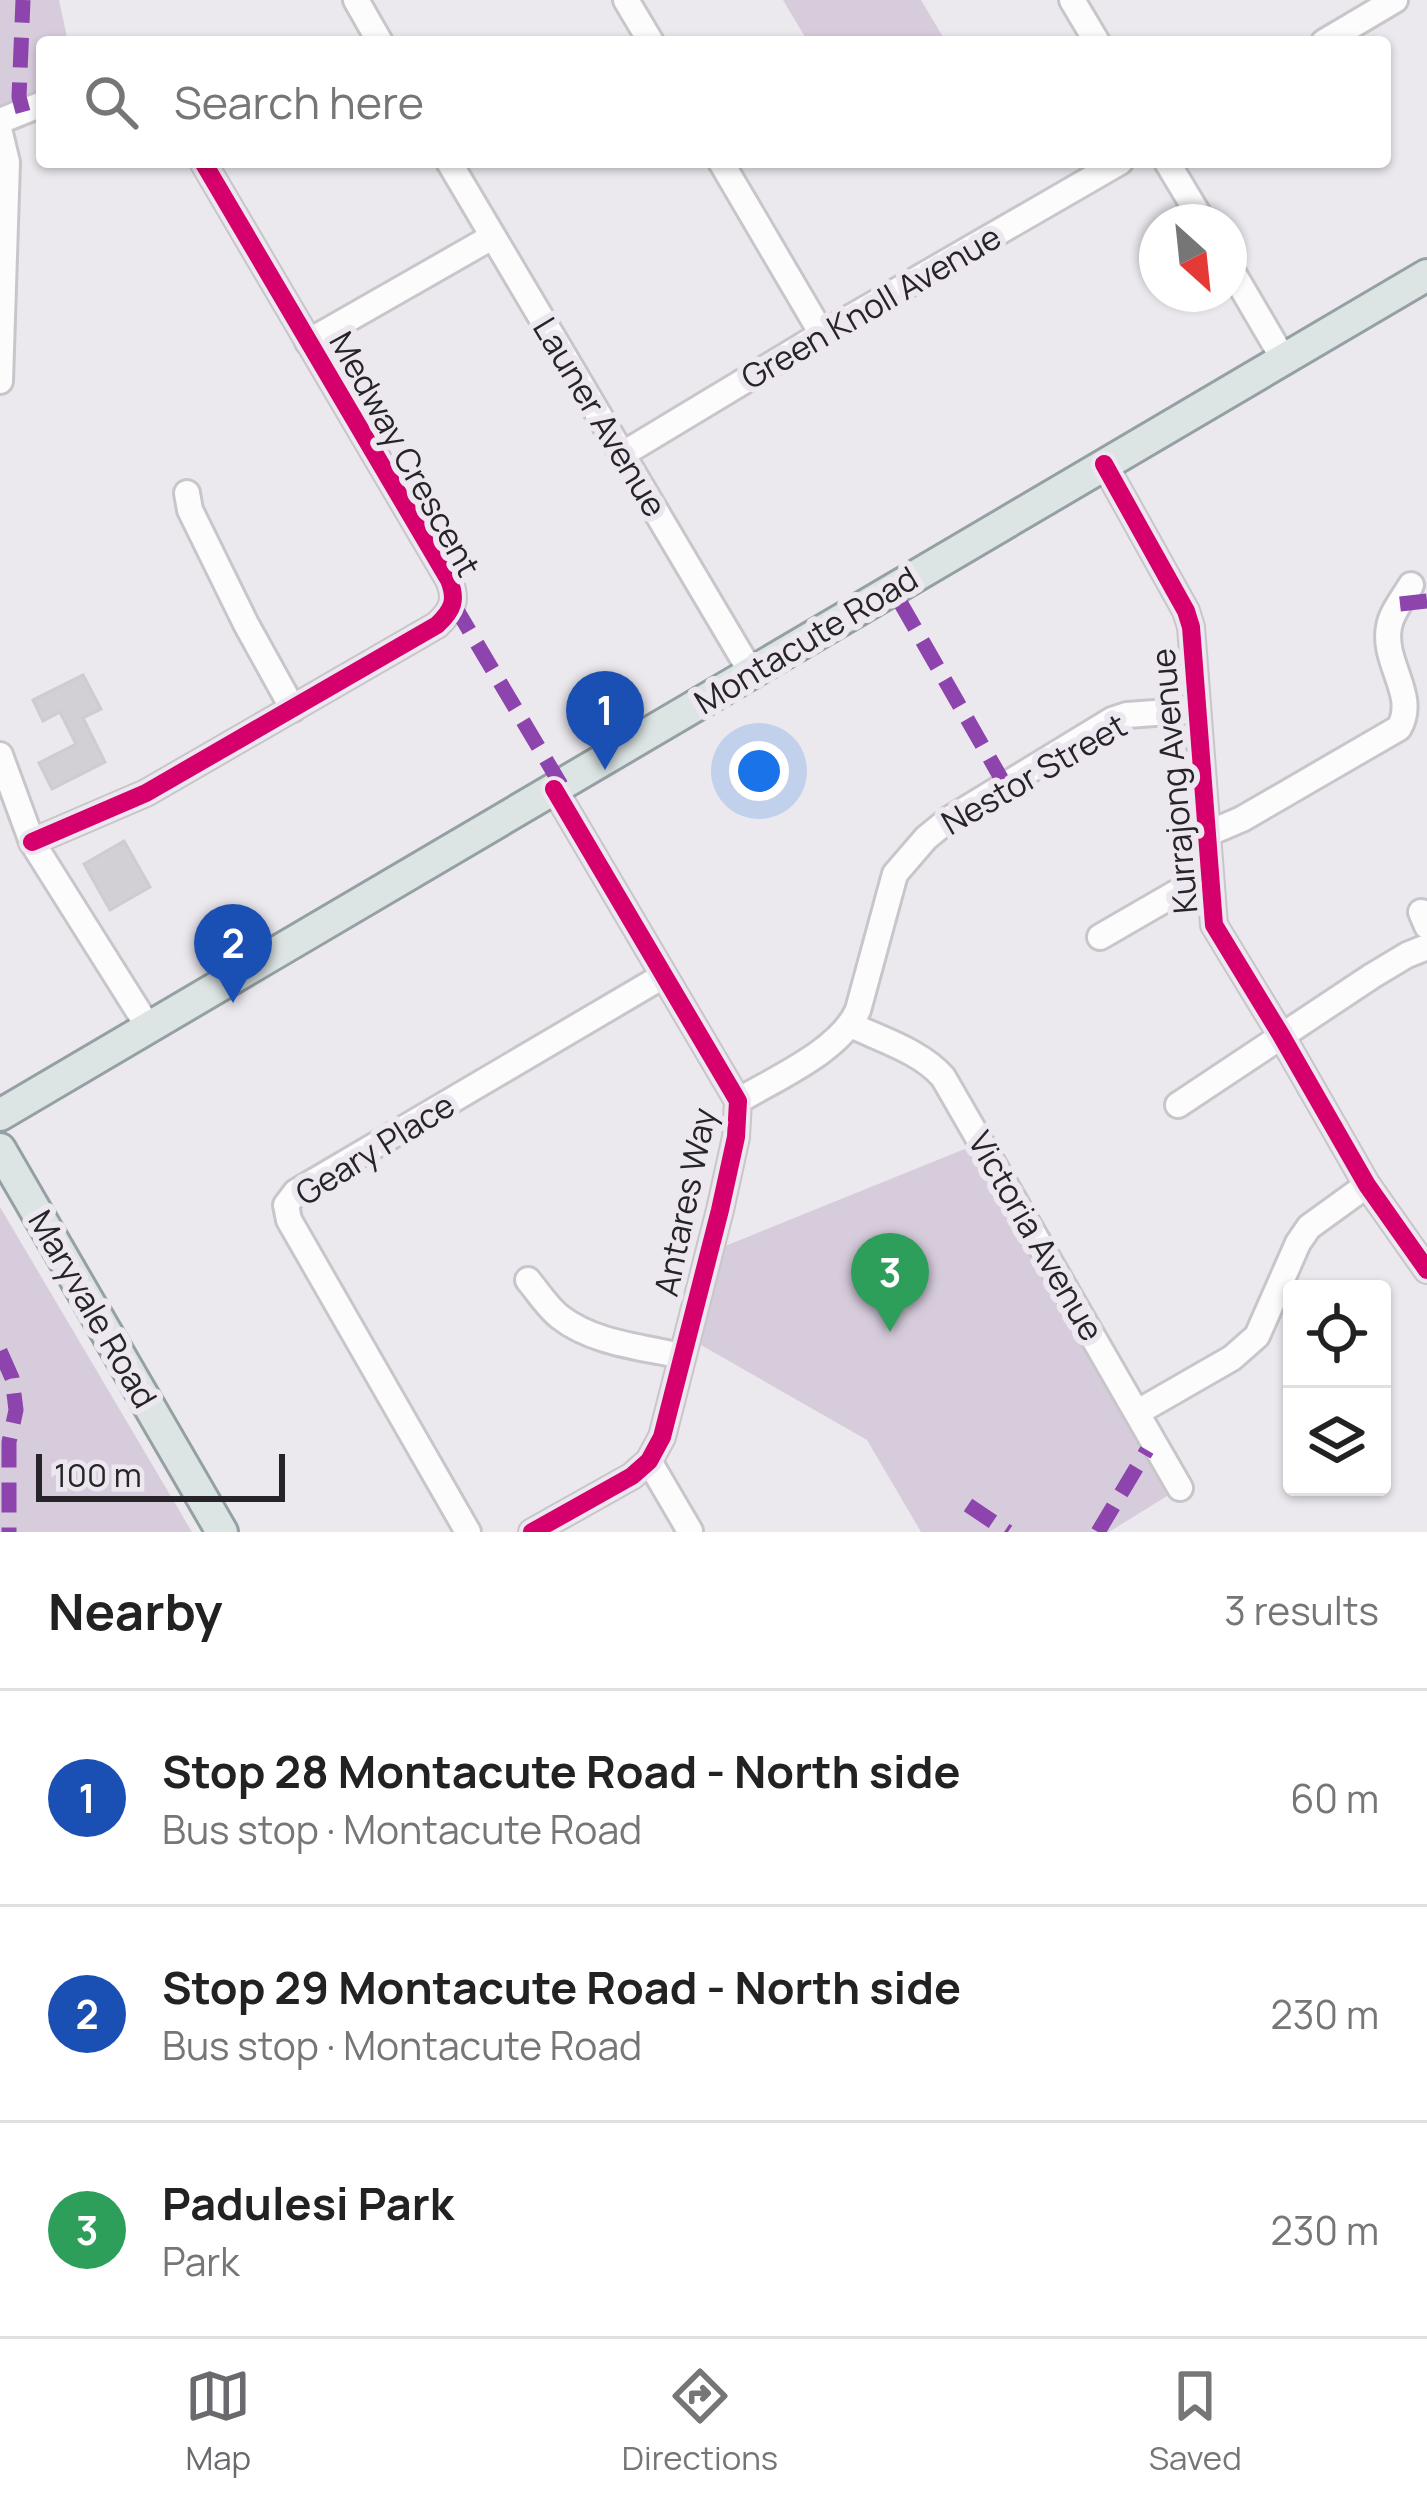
<!DOCTYPE html>
<meta charset="utf-8">
<style>
:root{--surface:#fff;--page:#f6f6f6;--text:#222;--muted:#767676;--line:#e0e0e0;--accent:#6b696d}
body{margin:0;font-family:Manrope,sans-serif;background:var(--page);color:var(--text)}
.controls{position:absolute;right:36px;bottom:36px;display:grid;overflow:hidden;border-radius:12px;box-shadow:0 3px 9px #0004}
.controls button{width:108px;height:108px;display:grid;place-items:center;padding:0;border:0;border-bottom:3px solid var(--line);background:var(--surface);color:var(--text);font:60px sans-serif}
.compass{position:absolute;left:1139px;top:204px;width:108px;height:108px;border-radius:50%;background:var(--surface);box-shadow:0 3px 9px #0004;rotate:153deg}
.scale{position:absolute;left:36px;bottom:30px;width:249px;box-sizing:border-box;padding-left:12px;border:6px solid #262428;border-top:0;font-size:33px;line-height:42px;white-space:nowrap;color:#262428;-webkit-text-stroke:9px #ede7f0;paint-order:stroke}
.you{position:absolute;left:759px;top:771px;width:42px;height:42px;margin:-30px;border:9px solid #fff;border-radius:50%;background:#1a73e8;box-shadow:0 0 0 18px #1a73e833}
.badge{display:grid;place-items:center;width:78px;height:78px;border-radius:50%;background:var(--accent);color:#fff;font-size:39px;font-weight:700}
.pin{position:absolute;translate:-50% -99px;filter:drop-shadow(0 3px 6px #0008)}
.pin::after{content:'';position:absolute;top:63px;width:42px;height:36px;background:inherit;clip-path:polygon(0 0,100% 0,50% 100%)}
.list{margin:0;padding:0;list-style:none}
h2{display:flex;justify-content:space-between;align-items:center;height:156px;margin:0;padding:0 48px;font-size:51px}
h2 small{font-size:39px;font-weight:400;color:var(--muted)}
.list li{display:grid;grid-template-columns:78px 1fr auto;gap:36px;align-items:center;box-sizing:border-box;height:216px;padding:0 48px;border-top:3px solid var(--line)}
.list b{display:block;font-size:45px;white-space:nowrap}
.list p{margin:0;font-size:39px;white-space:nowrap;color:var(--muted)}
.list em{font-size:39px;font-style:normal;color:var(--muted)}
.icon{flex:none;width:66px;height:66px;fill:none;stroke:currentColor;stroke-width:2;stroke-linecap:round;stroke-linejoin:round}
.map{position:relative;flex:none;width:1427px;height:1532px;overflow:hidden}
.search{position:absolute;background:var(--surface);box-shadow:0 3px 9px #0004;left:36px;right:36px;top:36px;height:132px;display:flex;align-items:center;gap:30px;box-sizing:border-box;padding:0 42px;border-radius:12px;color:var(--muted);font-size:45px}
.sheet{height:804px;background:var(--surface)}
nav{display:flex;justify-content:space-around;align-items:center;box-sizing:border-box;height:168px;border-top:3px solid var(--line);background:var(--surface);font-size:33px;color:var(--muted)}
nav a{display:grid;justify-items:center;gap:6px}
nav .on{color:var(--accent)}
.map>svg:first-child{display:block}
</style>
<div class="map">
<svg width="1427" height="1532" viewBox="0 0 1427 1532">
<rect width="100%" height="100%" fill="#ece9ee"/>
<g fill="#d7ccdc">
<path d="M0 0H59L68 42H42V104L0 121Z"/>
<path d="M783 0H921L946 42H808Z"/>
<path d="M982 1142 1180 1488 1109 1532H921L867 1440 687 1337 708 1253Z"/>
<path d="M0 1207 192 1532H0Z"/>
</g>
<g fill="#d3d0d5" stroke="#ceccd0" stroke-width="3">
<path d="M83 675 101 709 83 718 105 762 52 789 39 763 76 744 60 712 43 721 33 700Z"/>
<path d="M124 841 150 887 110 910 84 864Z"/>
</g>
<g fill="none" stroke-linecap="round" stroke-linejoin="round">
<defs>
<g id="minor">
<path d="M356 0 380 42"/>
<path d="M626 0 651 42"/>
<path d="M1072 0 1097 42"/>
<path d="M1324 42 1395 0"/>
<path d="M0 121 42 104"/>
<path d="M0 133 7 162 0 381"/>
<path d="M449 162 751 672"/>
<path d="M721 162 822 334"/>
<path d="M1167 162 1203 222"/>
<path d="M1229 266 1284 360"/>
<path d="M308 342 492 237"/>
<path d="M623 454 822 334 1120 162"/>
<path d="M1104 464 1186 611 1191 627 1214 925 1281 1035 1367 1185 1427 1270"/>
<path d="M187 493 190 510 246 624 293 709"/>
<path d="M0 755 32 842 149 1028"/>
<path d="M1207 834 1242 819 1399 728C1418 695 1382 663 1389 627 1391 613 1404 597 1411 585"/>
<path d="M32 842 146 793 437 625C453 610 457 600 449 580L203 162"/>
<path d="M1421 912 1427 926"/>
<path d="M1100 937 1209 874"/>
<path d="M851 1025C882 1040 920 1051 943 1077L1180 1488"/>
<path d="M738 1101C776 1078 840 1051 858 1010L895 874 926 838 948 820 1112 720 1127 715 1197 710"/>
<path d="M1178 1105 1372 976 1407 955 1427 947"/>
<path d="M528 1280C538 1292 548 1308 560 1317 593 1343 642 1347 681 1356"/>
<path d="M1138 1412 1232 1358 1257 1336 1298 1243 1309 1227 1367 1185"/>
<path d="M649 1461 690 1531"/>
<path d="M468 1532 289 1220 286 1205 296 1192 663 976"/>
<path d="M532 1532 632 1476 649 1461 662 1437 720 1210 736 1137 738 1101 554 789"/>
</g>
<g id="major">
<path d="M0 1115 1427 275"/>
<path d="M0 1149 222 1532"/>
</g>
</defs>
<use href="#minor" stroke="#c8c6ca" stroke-width="30"/>
<use href="#major" stroke="#94a0a3" stroke-width="36"/>
<use href="#minor" stroke="#fcfcfc" stroke-width="24"/>
<use href="#major" stroke="#dce4e4" stroke-width="30"/>
<g stroke="#8e44ad" stroke-width="15" stroke-dasharray="30 15" stroke-linecap="butt">
<path d="M23 112 19 97 23 0"/>
<path d="M900 602 1005 785"/>
<path d="M1400 604 1427 601"/>
<path d="M454 605 561 785"/>
<path d="M0 1351 12 1378 16 1410 9 1442V1532"/>
<path d="M968 1505 1008 1532"/>
<path d="M1098 1532 1147 1450"/>
</g>
<defs>
<g id="cycleway">
<path d="M1104 464 1186 611 1191 627 1214 925 1281 1035 1367 1185 1427 1270"/>
<path d="M32 842 146 793 437 625C453 610 457 600 449 580L203 162"/>
<path d="M532 1532 632 1476 649 1461 662 1437 720 1210 736 1137 738 1101 554 789"/>
</g>
</defs>
<use href="#cycleway" stroke="#ede7f0" stroke-width="26"/>
<use href="#cycleway" stroke="#d6006c" stroke-width="18"/>
</g>
<g text-anchor="middle" stroke-width="12" stroke-linejoin="round" paint-order="stroke">
<g font-size="33" fill="#262428" stroke="#ede7f0">
<text transform="translate(871 307) rotate(-30)" y="12">Green Knoll Avenue</text>
<text transform="translate(600 417) rotate(59)" y="12">Launer Avenue</text>
<text transform="translate(405 454) rotate(61)" y="12">Medway Crescent</text>
<text transform="translate(806 640) rotate(-31)" y="12">Montacute Road</text>
<text transform="translate(1034 774) rotate(-30)" y="12">Nestor Street</text>
<text transform="translate(1174 781) rotate(-95)" y="12">Kurrajong Avenue</text>
<text transform="translate(375 1149) rotate(-32)" y="12">Geary Place</text>
<text transform="translate(685 1202) rotate(-78)" y="12">Antares Way</text>
<text transform="translate(1036 1236) rotate(60)" y="12">Victoria Avenue</text>
<text transform="translate(93 1309) rotate(60)" y="12">Maryvale Road</text>
</g>
</g>
</svg>
<div class="controls">
<button><svg class="icon" aria-label="locate" viewBox="0 0 24 24"><circle cx="12" cy="12" r="6"/><path d="M12 2v4M12 18v4M2 12h4M18 12h4"/></svg></button>
<button><svg class="icon" aria-label="layers" viewBox="0 0 24 24"><path d="M12 4l9 5-9 5-9-5zM3 14l9 5 9-5"/></svg></button>
</div>
<svg class="compass" viewBox="-18 -18 36 36"><path d="M0-13l5 13h-10z" fill="#e53935"/><path d="M0 13l5-13h-10z" fill="#767676"/></svg>
<div class="scale">100 m</div>
<div class="you"></div>
<div class="pin badge" style="left:605px;top:770px;background:#1a4fb4">1</div>
<div class="pin badge" style="left:233px;top:1003px;background:#1a4fb4">2</div>
<div class="pin badge" style="left:890px;top:1332px;background:#2e9e5b">3</div>
<div class="search"><svg class="icon" aria-label="search" viewBox="0 0 24 24"><circle cx="10" cy="10" r="6"/><path d="M15 15l6 6"/></svg>Search here</div>
</div>
<section class="sheet">
<h2>Nearby<small>3 results</small></h2>
<ul class="list">
<li><span class="badge" style="background:#1a4fb4">1</span><div><b>Stop 28 Montacute Road - North side</b><p>Bus stop · Montacute Road</p></div><em>60 m</em></li>
<li><span class="badge" style="background:#1a4fb4">2</span><div><b>Stop 29 Montacute Road - North side</b><p>Bus stop · Montacute Road</p></div><em>230 m</em></li>
<li><span class="badge" style="background:#2e9e5b">3</span><div><b>Padulesi Park</b><p>Park</p></div><em>230 m</em></li>
</ul>
</section>
<nav>
<a class="on"><svg class="icon" aria-label="map" viewBox="0 0 24 24"><path d="M3 6l6-2 6 2 6-2v14l-6 2-6-2-6 2zM9 4v14M15 6v14"/></svg>Map</a>
<a><svg class="icon" aria-label="directions" viewBox="0 0 24 24"><path d="M12 3l9 9-9 9-9-9zM9 14v-3h6M13 9l2 2-2 2"/></svg>Directions</a>
<a><svg class="icon" aria-label="saved" viewBox="0 0 24 24"><path d="M7 4h10v16l-5-4-5 4z"/></svg>Saved</a>
</nav>
